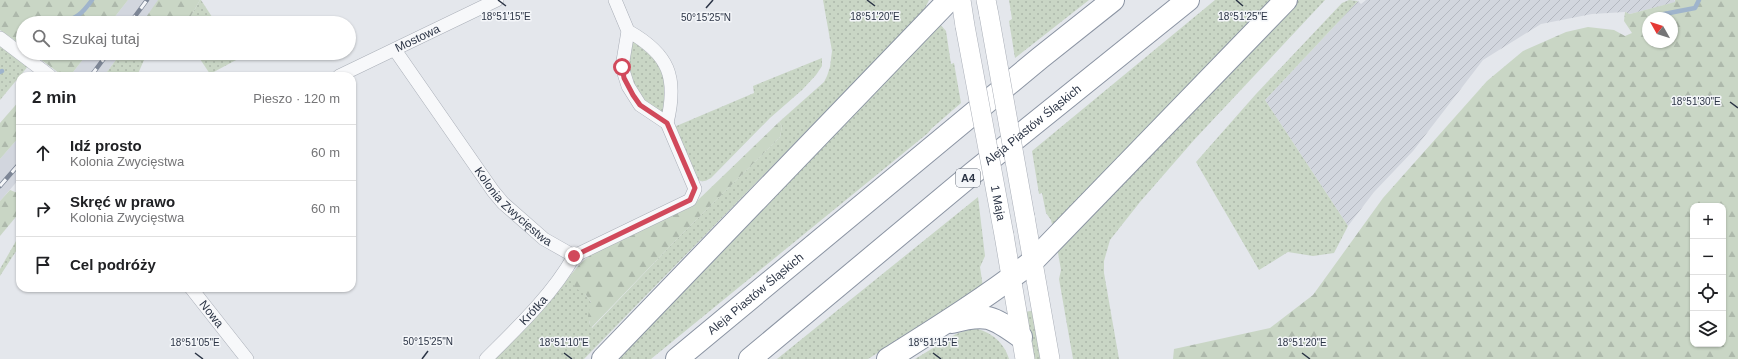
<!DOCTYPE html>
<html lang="pl">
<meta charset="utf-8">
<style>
:root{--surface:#fff;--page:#f6f6f6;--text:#202124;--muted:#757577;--line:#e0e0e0}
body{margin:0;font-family:Helvetica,sans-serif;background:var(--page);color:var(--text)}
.controls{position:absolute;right:12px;bottom:12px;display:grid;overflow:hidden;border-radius:8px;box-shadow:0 1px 3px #0004}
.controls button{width:36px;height:36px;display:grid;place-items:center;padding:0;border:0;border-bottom:1px solid var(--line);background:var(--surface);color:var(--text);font:20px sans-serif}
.compass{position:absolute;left:1642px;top:12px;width:36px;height:36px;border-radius:50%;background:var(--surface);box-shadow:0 1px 3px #0004;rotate:309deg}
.stop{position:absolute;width:12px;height:12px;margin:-9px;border:3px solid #d1495b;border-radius:50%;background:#fff}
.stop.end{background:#d1495b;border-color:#fff;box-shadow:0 1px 4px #0008}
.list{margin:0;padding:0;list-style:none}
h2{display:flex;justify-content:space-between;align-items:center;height:52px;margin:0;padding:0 16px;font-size:17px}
h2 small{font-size:13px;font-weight:400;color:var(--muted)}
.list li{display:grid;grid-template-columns:26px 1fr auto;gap:12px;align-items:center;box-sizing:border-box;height:56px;padding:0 16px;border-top:1px solid var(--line)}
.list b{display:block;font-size:15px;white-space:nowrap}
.list p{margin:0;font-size:13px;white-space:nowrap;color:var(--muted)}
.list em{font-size:13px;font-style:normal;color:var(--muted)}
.icon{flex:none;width:22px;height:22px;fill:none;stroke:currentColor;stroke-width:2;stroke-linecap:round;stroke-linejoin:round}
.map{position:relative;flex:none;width:1738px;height:359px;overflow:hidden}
.search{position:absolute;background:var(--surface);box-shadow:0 1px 3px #0004;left:16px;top:16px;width:340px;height:44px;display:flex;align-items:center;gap:10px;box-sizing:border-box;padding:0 14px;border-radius:22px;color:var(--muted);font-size:15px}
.panel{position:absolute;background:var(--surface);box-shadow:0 1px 3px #0004;left:16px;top:72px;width:340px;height:220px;border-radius:12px}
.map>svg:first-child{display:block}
</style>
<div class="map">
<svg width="1738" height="359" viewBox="0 0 1738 359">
<defs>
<pattern id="industrial-furrows" width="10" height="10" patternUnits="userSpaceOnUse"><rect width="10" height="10" fill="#d2d6de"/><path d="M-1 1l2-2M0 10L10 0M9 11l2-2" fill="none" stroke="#b4b8c0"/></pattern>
<pattern id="grass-dots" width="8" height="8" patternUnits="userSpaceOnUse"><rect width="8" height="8" fill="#c9d6c5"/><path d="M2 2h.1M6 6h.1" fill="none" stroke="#adb8ab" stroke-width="1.8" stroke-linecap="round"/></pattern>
<pattern id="forest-firs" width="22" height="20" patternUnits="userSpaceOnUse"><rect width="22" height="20" fill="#c9d6c5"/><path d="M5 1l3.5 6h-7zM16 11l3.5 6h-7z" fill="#adb8ab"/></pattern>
</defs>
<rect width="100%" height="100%" fill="#e4e7ec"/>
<g fill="#d2d6de">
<path d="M128 0H160L143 23H110Z"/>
<path d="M88 53H121L104 76H70Z"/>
<path d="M20 136V178L0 201V159Z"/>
</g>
<path fill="url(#industrial-furrows)" d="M1366 0H1674L1676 2 1630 14 1625 12 1592 14 1541 24 1483 60 1413 151 1374 192 1348 226 1265 100 1358 1 1361 4Z"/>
<g fill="url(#grass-dots)">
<path d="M200 0H201L216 23H187Z"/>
<path d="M823 0H929L924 10 917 18 584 359H495L568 278C573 283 590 297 591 303 593 313 585 317 592 328L675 241 780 137 782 126 779 122 824 82 827 76 830 67 832 51Z"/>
<path d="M1009 0H1089L1015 58 1009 21 1012 19Z"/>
<path d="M1215 0H1275L1053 228 1051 220 1046 213 1042 193 1039 194 1032 151Z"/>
<path d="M1297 0H1325L1194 140 1140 202 1110 240 1104 261V273L1119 359H1073L1059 279 1061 270 1057 247Z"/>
<path d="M1349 0 1358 1 1265 100 1348 226 1334 253 1313 256 1288 252 1259 270 1196 162 1256 94 1342 3Z"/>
<path d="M939 23 946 31 951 64 954 63 961 103 931 129 928 133 651 359H612Z"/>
<path d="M632 40 655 59 663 74 667 97 663 113C643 105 629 86 627 65 627 58 631 48 632 40Z"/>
<path d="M0 45 29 65 0 100Z"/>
<path d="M121 53H150L144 60 137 76H104Z"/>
<path d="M196 53H234L238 59 210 74Z"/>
<path d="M822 58V66L816 75 802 90 770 118 711 178C704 182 701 183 694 177L674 127 754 93 753 86Z"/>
<path d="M978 197 985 256 980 267 983 287 868 359H777Z"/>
<path d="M20 234V245L0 276V269Z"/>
<path d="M1030 311H1033L1041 359H1034L1025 312Z"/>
<path d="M973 328C990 331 1004 342 1009 359H915L956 334Z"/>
</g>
<g fill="url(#forest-firs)" fill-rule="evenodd">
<path d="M0 0H128L110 23H23V46L0 30Z"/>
<path d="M158 0H200L187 23H142Z"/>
<path d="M1675 0H1738V359H1173L1174 349 1270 328 1313 295 1383 198 1487 81 1523 51 1566 32 1588 27 1614 30 1625 36 1632 33 1624 21 1625 12 1630 14 1675 2ZM1648 18H1672V42H1648ZM1693 206H1723V344H1693Z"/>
<path d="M32 53H88L70 76H63Z"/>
<path d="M20 100V136L0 159V123Z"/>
<path d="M779 122 782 126 780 137 675 241 591 328 588 316 591 302 586 295 577 289 568 278 579 265 591 254 697 201Z"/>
<path d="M10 190 20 194V212L0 236V201Z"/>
</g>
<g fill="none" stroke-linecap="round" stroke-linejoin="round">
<g stroke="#9fb4cc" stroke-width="4.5">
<path d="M1664 14 1695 8 1699 0"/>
<path d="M61 23C77 18 82 14 92 0"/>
<path d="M0 72 2 71"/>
</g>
<defs>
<g id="minor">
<path d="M628 31C669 54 678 77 667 123"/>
<path d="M0 38 50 76"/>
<path id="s1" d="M395 50 493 191 503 203 544 239 574 256"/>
<path id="s2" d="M339 76 497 0"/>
<path d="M574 256 690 200 695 189 667 123 640 105 628 86 622 67 628 31 615 0"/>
<path id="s3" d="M191 288 247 359"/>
<path id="s4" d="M486 359C516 329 553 294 574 256"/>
</g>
<g id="secondary">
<path d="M961 0 965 26"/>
<path d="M986 0 989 15"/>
<path d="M1025 217 1050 359"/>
<path d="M1004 235 1025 359"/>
</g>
<g id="motorway">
<path d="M952 322C987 312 993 317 1021 337"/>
<path d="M603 359 949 0"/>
<path id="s5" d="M677 359 1040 58 1113 0"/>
<path id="s6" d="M750 359 973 173 1188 0"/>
<path d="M888 359C937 328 987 297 1033 261L1286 0"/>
</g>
</defs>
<use href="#minor" stroke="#a9aeb7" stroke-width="14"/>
<use href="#secondary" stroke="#a9aeb7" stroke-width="20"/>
<use href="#motorway" stroke="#8b94a3" stroke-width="24"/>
<use href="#minor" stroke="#f7f8fa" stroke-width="13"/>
<use href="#secondary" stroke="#fff" stroke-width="19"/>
<use href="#motorway" stroke="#fff" stroke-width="22"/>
<defs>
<g id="rail">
<path d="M130 23 147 0"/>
<path d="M91 76 108 53"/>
<path d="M0 186 20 163"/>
</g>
</defs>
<use href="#rail" stroke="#7d8696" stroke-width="4.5"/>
<use href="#rail" stroke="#f4f6f9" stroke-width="3" stroke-dasharray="9" stroke-linecap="butt"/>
<defs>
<g id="secondary-bridge">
<path d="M989 15 1025 217"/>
<path id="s7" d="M965 26 1004 235"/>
</g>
</defs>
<use href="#secondary-bridge" stroke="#a9aeb7" stroke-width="20" stroke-linecap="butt"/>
<use href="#secondary-bridge" stroke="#fff" stroke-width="19"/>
</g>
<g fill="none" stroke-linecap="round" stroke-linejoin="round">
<path stroke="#d1495b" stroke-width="5" d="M574 256 690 200 695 188 667 123 640 105 633 95 624 78 622 67"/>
</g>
<path fill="none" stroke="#2b3445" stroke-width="1.5" d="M498 0 506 6M867 0 875 6M1236 0 1243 6M706 8 713 0M1730 102 1738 108M195 353 203 359M564 353 572 359M933 353 941 359M1302 353 1310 359M422 359 428 351"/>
<g text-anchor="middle" stroke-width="3" stroke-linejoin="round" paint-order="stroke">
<rect fill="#f4f6f9" stroke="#676e7b" stroke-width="1" x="956" y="169" width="24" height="18" rx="3"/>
<g font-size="11" font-weight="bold" fill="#2b3445">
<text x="968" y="182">A4</text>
</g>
<g font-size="12" fill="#2b3445" stroke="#f4f6f9">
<text dy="4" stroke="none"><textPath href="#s2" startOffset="87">Mostowa</textPath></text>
<text dy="4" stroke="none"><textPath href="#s6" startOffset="367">Aleja Piastów Śląskich</textPath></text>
<text dy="4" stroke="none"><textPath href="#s7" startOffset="180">1 Maja</textPath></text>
<text dy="4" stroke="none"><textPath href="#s1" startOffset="197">Kolonia Zwycięstwa</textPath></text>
<text dy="4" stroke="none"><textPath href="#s5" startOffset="102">Aleja Piastów Śląskich</textPath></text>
<text dy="4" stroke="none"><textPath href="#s4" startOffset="68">Krótka</textPath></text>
<text dy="4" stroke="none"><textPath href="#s3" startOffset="33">Nowa</textPath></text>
</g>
</g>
<g font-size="10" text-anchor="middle" fill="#2b3445" stroke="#f4f6f9" stroke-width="3" stroke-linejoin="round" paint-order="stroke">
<text x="506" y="20">18°51'15"E</text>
<text x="875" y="20">18°51'20"E</text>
<text x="1243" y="20">18°51'25"E</text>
<text x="706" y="21">50°15'25"N</text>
<text x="1696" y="105">18°51'30"E</text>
<text x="428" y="345">50°15'25"N</text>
<text x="195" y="346">18°51'05"E</text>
<text x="564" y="346">18°51'10"E</text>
<text x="933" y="346">18°51'15"E</text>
<text x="1302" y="346">18°51'20"E</text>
</g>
</svg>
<div class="controls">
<button>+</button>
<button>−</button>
<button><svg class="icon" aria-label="locate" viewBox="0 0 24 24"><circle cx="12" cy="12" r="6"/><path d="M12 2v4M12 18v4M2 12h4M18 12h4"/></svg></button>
<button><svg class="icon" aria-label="layers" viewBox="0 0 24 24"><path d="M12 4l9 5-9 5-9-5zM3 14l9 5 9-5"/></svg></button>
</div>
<svg class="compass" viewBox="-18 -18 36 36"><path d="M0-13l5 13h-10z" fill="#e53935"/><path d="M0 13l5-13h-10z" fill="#757577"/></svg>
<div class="stop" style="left:622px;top:67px"></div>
<div class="stop end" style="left:574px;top:256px"></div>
<div class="search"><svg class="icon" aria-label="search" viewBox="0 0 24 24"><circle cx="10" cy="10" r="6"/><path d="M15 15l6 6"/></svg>Szukaj tutaj</div>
<section class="panel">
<h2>2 min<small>Pieszo · 120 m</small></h2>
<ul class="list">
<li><svg class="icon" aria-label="ahead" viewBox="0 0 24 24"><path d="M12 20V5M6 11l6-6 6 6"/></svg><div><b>Idź prosto</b><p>Kolonia Zwycięstwa</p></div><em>60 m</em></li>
<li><svg class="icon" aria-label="right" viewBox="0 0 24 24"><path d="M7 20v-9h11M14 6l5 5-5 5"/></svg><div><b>Skręć w prawo</b><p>Kolonia Zwycięstwa</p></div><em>60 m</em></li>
<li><svg class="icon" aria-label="arrive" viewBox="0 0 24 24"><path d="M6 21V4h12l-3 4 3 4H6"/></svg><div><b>Cel podróży</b></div></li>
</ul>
</section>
</div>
